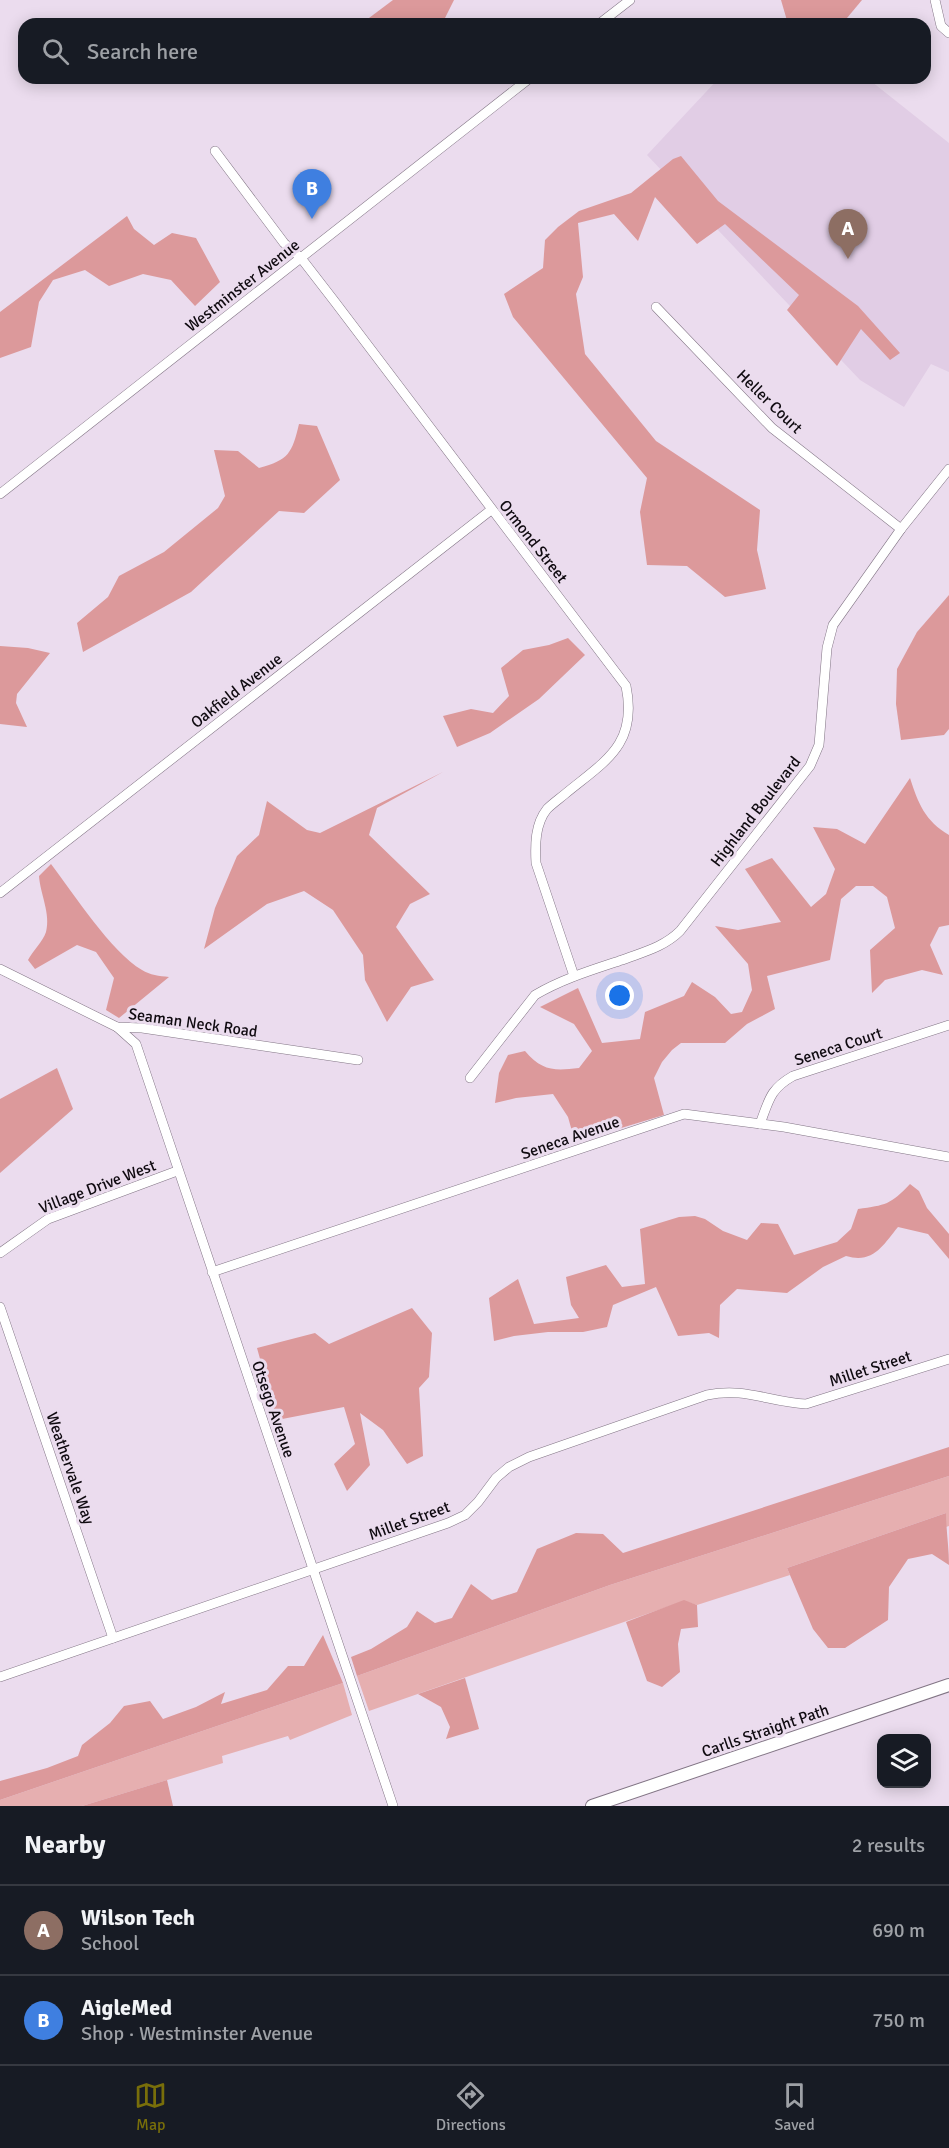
<!DOCTYPE html>
<meta charset="utf-8">
<style>
:root{--surface:#171b24;--page:#242831;--text:#f1f3f6;--muted:#9ea1a6;--line:#363941;--accent:#786e0a}
body{margin:0;font-family:Signika,sans-serif;background:var(--page);color:var(--text)}
.controls{position:absolute;right:18px;bottom:18px;display:grid;overflow:hidden;border-radius:12px;box-shadow:0 3px 15px #0003}
.controls button{width:54px;height:54px;display:grid;place-items:center;padding:0;border:0;border-bottom:2px solid var(--line);background:var(--surface);color:var(--text);font:30px sans-serif}
.you{position:absolute;left:620px;top:996px;width:21px;height:21px;margin:-15px;border:4px solid #fff;border-radius:50%;background:#1a73e8;box-shadow:0 0 0 9px #1a73e833}
.badge{display:grid;place-items:center;width:39px;height:39px;border-radius:50%;background:var(--accent);color:#fff;font-size:20px;font-weight:700}
.pin{position:absolute;translate:-50% -50px;filter:drop-shadow(0 2px 3px #0008)}
.pin::after{content:'';position:absolute;top:32px;width:21px;height:18px;background:inherit;clip-path:polygon(0 0,100% 0,50% 100%)}
.list{margin:0;padding:0;list-style:none}
h2{display:flex;justify-content:space-between;align-items:center;height:78px;margin:0;padding:0 24px;font-size:26px}
h2 small{font-size:20px;font-weight:400;color:var(--muted)}
.list li{display:grid;grid-template-columns:39px 1fr auto;gap:18px;align-items:center;box-sizing:border-box;height:90px;padding:0 24px;border-top:2px solid var(--line)}
.list b{display:block;font-size:22px;white-space:nowrap}
.list p{margin:0;font-size:20px;white-space:nowrap;color:var(--muted)}
.list em{font-size:20px;font-style:normal;color:var(--muted)}
.icon{flex:none;width:33px;height:33px;fill:none;stroke:currentColor;stroke-width:2;stroke-linecap:round;stroke-linejoin:round}
.map{position:relative;flex:none;width:949px;height:1806px;overflow:hidden}
.search{position:absolute;background:var(--surface);box-shadow:0 3px 15px #0003;left:18px;right:18px;top:18px;height:66px;display:flex;align-items:center;gap:15px;box-sizing:border-box;padding:0 21px;border-radius:18px;color:var(--muted);font-size:22px}
.sheet{height:258px;background:var(--surface)}
nav{display:flex;justify-content:space-around;align-items:center;box-sizing:border-box;height:84px;border-top:2px solid var(--line);background:var(--surface);font-size:16px;color:var(--muted)}
nav a{display:grid;justify-items:center;gap:3px}
nav .on{color:var(--accent)}
.map>svg:first-child{display:block}
</style>
<div class="map">
<svg width="949" height="1806" viewBox="0 0 949 1806">
<rect width="100%" height="100%" fill="#ebdcee"/>
<path fill="#e1cde5" d="M719 78H867L949 143V372L931 364 904 407 860 380 647 155Z"/>
<g fill="#e6afb0">
<path d="M949 1476V1526L946 1527V1513L787 1568 790 1575 697 1605 684 1601 369 1711 357 1676 610 1585Z"/>
<path d="M343 1683 352 1715 290 1740 288 1736 222 1756 223 1763 82 1806H0V1800Z"/>
</g>
<g fill="#dc999b">
<path d="M393 0H454L442 24H361Z"/>
<path d="M781 0H862L842 24H788Z"/>
<path d="M681 156 718 201 858 306 900 353 890 360 861 329 837 366 787 310 799 295 725 224 697 244 655 197 638 241 614 214 578 223 583 277 576 294 585 354 656 441 760 510 757 550 766 589 725 597 687 566 647 565 640 512 647 478 513 317 504 294 543 268 545 240 558 227 579 211 631 193 673 159Z"/>
<path d="M127 216 134 229 154 245 172 233 196 238 220 282 195 306 171 280 143 274 109 286 85 270 53 280 39 302 31 347 0 358V312Z"/>
<path d="M299 424 317 426 340 480 304 513 279 511 191 592 83 652 77 623 108 597 119 576 164 552 218 508 225 496 214 450 238 451 259 468C289 460 292 453 299 424Z"/>
<path d="M949 595V729L944 735 901 740 896 704 897 669 917 632Z"/>
<path d="M568 638 585 655 539 699 490 733 457 747 443 716 471 709 493 713 509 696 501 668 523 650 549 645Z"/>
<path d="M0 646 28 648 50 653 17 694 16 703 27 727 0 724Z"/>
<path d="M443 772 377 808 369 835 430 894 410 904 396 927 434 980 411 987 387 1022 365 980 363 955 333 910 304 891 267 904 204 949 215 908 237 856 259 835 267 801 307 830 320 833Z"/>
<path d="M910 778C918 803 925 821 949 835V925L939 927 930 945 943 975 922 970 885 980 872 993 870 950 895 928 887 897 873 886H856L841 899 830 960 767 976 775 1009 747 1024 725 1043H681L672 1050 662 1062 654 1078 664 1115 575 1142 568 1117 553 1094 516 1098 495 1103 499 1073 508 1055 525 1051C542 1071 554 1071 579 1068L592 1051 574 1024 540 1007 578 988 602 1043 640 1039 645 1012 684 996 692 982 715 997 731 1014 742 1012 752 990 748 964 715 926 738 930 781 922 745 869 772 858 811 907 826 894 835 869 813 827 837 829 865 844Z"/>
<path d="M51 864C74 894 111 952 142 970 150 975 159 976 169 977L119 1018 106 1010 114 978 96 952 77 945 35 969 28 960C33 951 43 941 46 932 51 914 40 893 39 876Z"/>
<path d="M57 1068 73 1109 0 1173V1099Z"/>
<path d="M910 1184 919 1191 927 1208 949 1234V1259L928 1234 898 1227C883 1245 874 1264 846 1256L823 1267 787 1293 737 1289 720 1305 719 1338 709 1333 678 1336 656 1287 613 1305 607 1327 583 1332H548L514 1336 494 1341 489 1298 518 1279 534 1324 579 1318 571 1305 566 1277 606 1265 622 1287 645 1284 640 1229 679 1217 695 1216 705 1219 723 1231 747 1240 761 1223 778 1224 794 1255 837 1242 851 1229 858 1209C886 1205 890 1205 910 1184Z"/>
<path d="M412 1308 432 1333 429 1377 419 1388 423 1456 407 1464 383 1430 360 1413 370 1465 347 1491 334 1464 355 1444 344 1407 277 1420 257 1348 315 1333 329 1344Z"/>
<path d="M949 1447V1476L610 1585 357 1676 351 1657 371 1649 407 1627 417 1611 435 1623 452 1618 471 1584 492 1600 517 1592 537 1549 576 1533 603 1534 623 1553Z"/>
<path d="M946 1513C946 1530 949 1547 949 1565L932 1554 908 1559 889 1587 888 1620 845 1648H828L813 1629 787 1568Z"/>
<path d="M684 1600 697 1605 698 1627 681 1629 678 1644 680 1672 662 1687 647 1681 626 1622Z"/>
<path d="M323 1635 343 1683 0 1800V1781L47 1768 78 1756 82 1745 110 1723 124 1706 150 1701 163 1719 196 1707 225 1692 221 1704 267 1690 288 1666H304Z"/>
<path d="M465 1678 479 1729 446 1739 450 1727 441 1707 418 1694Z"/>
<path d="M167 1780 173 1806H82Z"/>
</g>
<g fill="none" stroke-linecap="round" stroke-linejoin="round">
<defs>
<g id="street">
<path d="M935 0 941 26 949 33"/>
<path d="M599 24 630 0"/>
<path d="M215 151 284 243 301 258 335 302 626 686C638 745 605 761 565 794 559 799 552 804 547 809 535 824 535 845 536 863L574 976"/>
<path d="M656 307 772 428 901 529"/>
<path d="M0 494 530 78"/>
<path d="M0 893 491 510"/>
<path d="M0 969 117 1027 142 1028 358 1060"/>
<path d="M117 1027 136 1044 393 1806"/>
<path d="M470 1078 535 995C562 979 592 970 622 960 643 952 664 947 680 931L810 766 819 745 827 648 833 625 901 529 949 469"/>
<path d="M760 1124C769 1100 770 1089 793 1076L949 1025"/>
<path d="M0 1253 48 1219 177 1171"/>
<path d="M212 1272 684 1114 784 1127 949 1157"/>
<path d="M0 1307 113 1638"/>
<path d="M0 1677 448 1523 465 1515 478 1502 496 1478 509 1467 529 1457 707 1395C745 1387 769 1402 806 1404L949 1359"/>
</g>
<path id="secondary" d="M592 1806 949 1685"/>
</defs>
<use href="#street" stroke="#827585" stroke-width="10"/>
<use href="#secondary" stroke="#827585" stroke-width="14"/>
<use href="#street" stroke="#fff" stroke-width="9"/>
<use href="#secondary" stroke="#fff" stroke-width="12"/>
</g>
<g text-anchor="middle" stroke-width="6" stroke-linejoin="round" paint-order="stroke">
<g font-size="16" fill="#0f0a10" stroke="#ebdcee">
<text transform="translate(242 285) rotate(-38)" y="6">Westminster Avenue</text>
<text transform="translate(770 401) rotate(44)" y="6">Heller Court</text>
<text transform="translate(534 541) rotate(52)" y="6">Ormond Street</text>
<text transform="translate(236 690) rotate(-38)" y="6">Oakfield Avenue</text>
<text transform="translate(755 811) rotate(-52)" y="6">Highland Boulevard</text>
<text transform="translate(193 1022) rotate(8)" y="6">Seaman Neck Road</text>
<text transform="translate(838 1046) rotate(-18)" y="6">Seneca Court</text>
<text transform="translate(570 1137) rotate(-19)" y="6">Seneca Avenue</text>
<text transform="translate(97 1186) rotate(-21)" y="6">Village Drive West</text>
<text transform="translate(870 1368) rotate(-18)" y="6">Millet Street</text>
<text transform="translate(274 1409) rotate(71)" y="6">Otsego Avenue</text>
<text transform="translate(71 1468) rotate(71)" y="6">Weathervale Way</text>
<text transform="translate(409 1520) rotate(-20)" y="6">Millet Street</text>
<text transform="translate(765 1730) rotate(-19)" y="6">Carlls Straight Path</text>
</g>
</g>
</svg>
<div class="controls">
<button><svg class="icon" aria-label="layers" viewBox="0 0 24 24"><path d="M12 4l9 5-9 5-9-5zM3 14l9 5 9-5"/></svg></button>
</div>
<div class="you"></div>
<div class="pin badge" style="left:848px;top:259px;background:#8d6e63">A</div>
<div class="pin badge" style="left:312px;top:219px;background:#3f7fe0">B</div>
<div class="search"><svg class="icon" aria-label="search" viewBox="0 0 24 24"><circle cx="10" cy="10" r="6"/><path d="M15 15l6 6"/></svg>Search here</div>
</div>
<section class="sheet">
<h2>Nearby<small>2 results</small></h2>
<ul class="list">
<li><span class="badge" style="background:#8d6e63">A</span><div><b>Wilson Tech</b><p>School</p></div><em>690 m</em></li>
<li><span class="badge" style="background:#3f7fe0">B</span><div><b>AigleMed</b><p>Shop · Westminster Avenue</p></div><em>750 m</em></li>
</ul>
</section>
<nav>
<a class="on"><svg class="icon" aria-label="map" viewBox="0 0 24 24"><path d="M3 6l6-2 6 2 6-2v14l-6 2-6-2-6 2zM9 4v14M15 6v14"/></svg>Map</a>
<a><svg class="icon" aria-label="directions" viewBox="0 0 24 24"><path d="M12 3l9 9-9 9-9-9zM9 14v-3h6M13 9l2 2-2 2"/></svg>Directions</a>
<a><svg class="icon" aria-label="saved" viewBox="0 0 24 24"><path d="M7 4h10v16l-5-4-5 4z"/></svg>Saved</a>
</nav>
